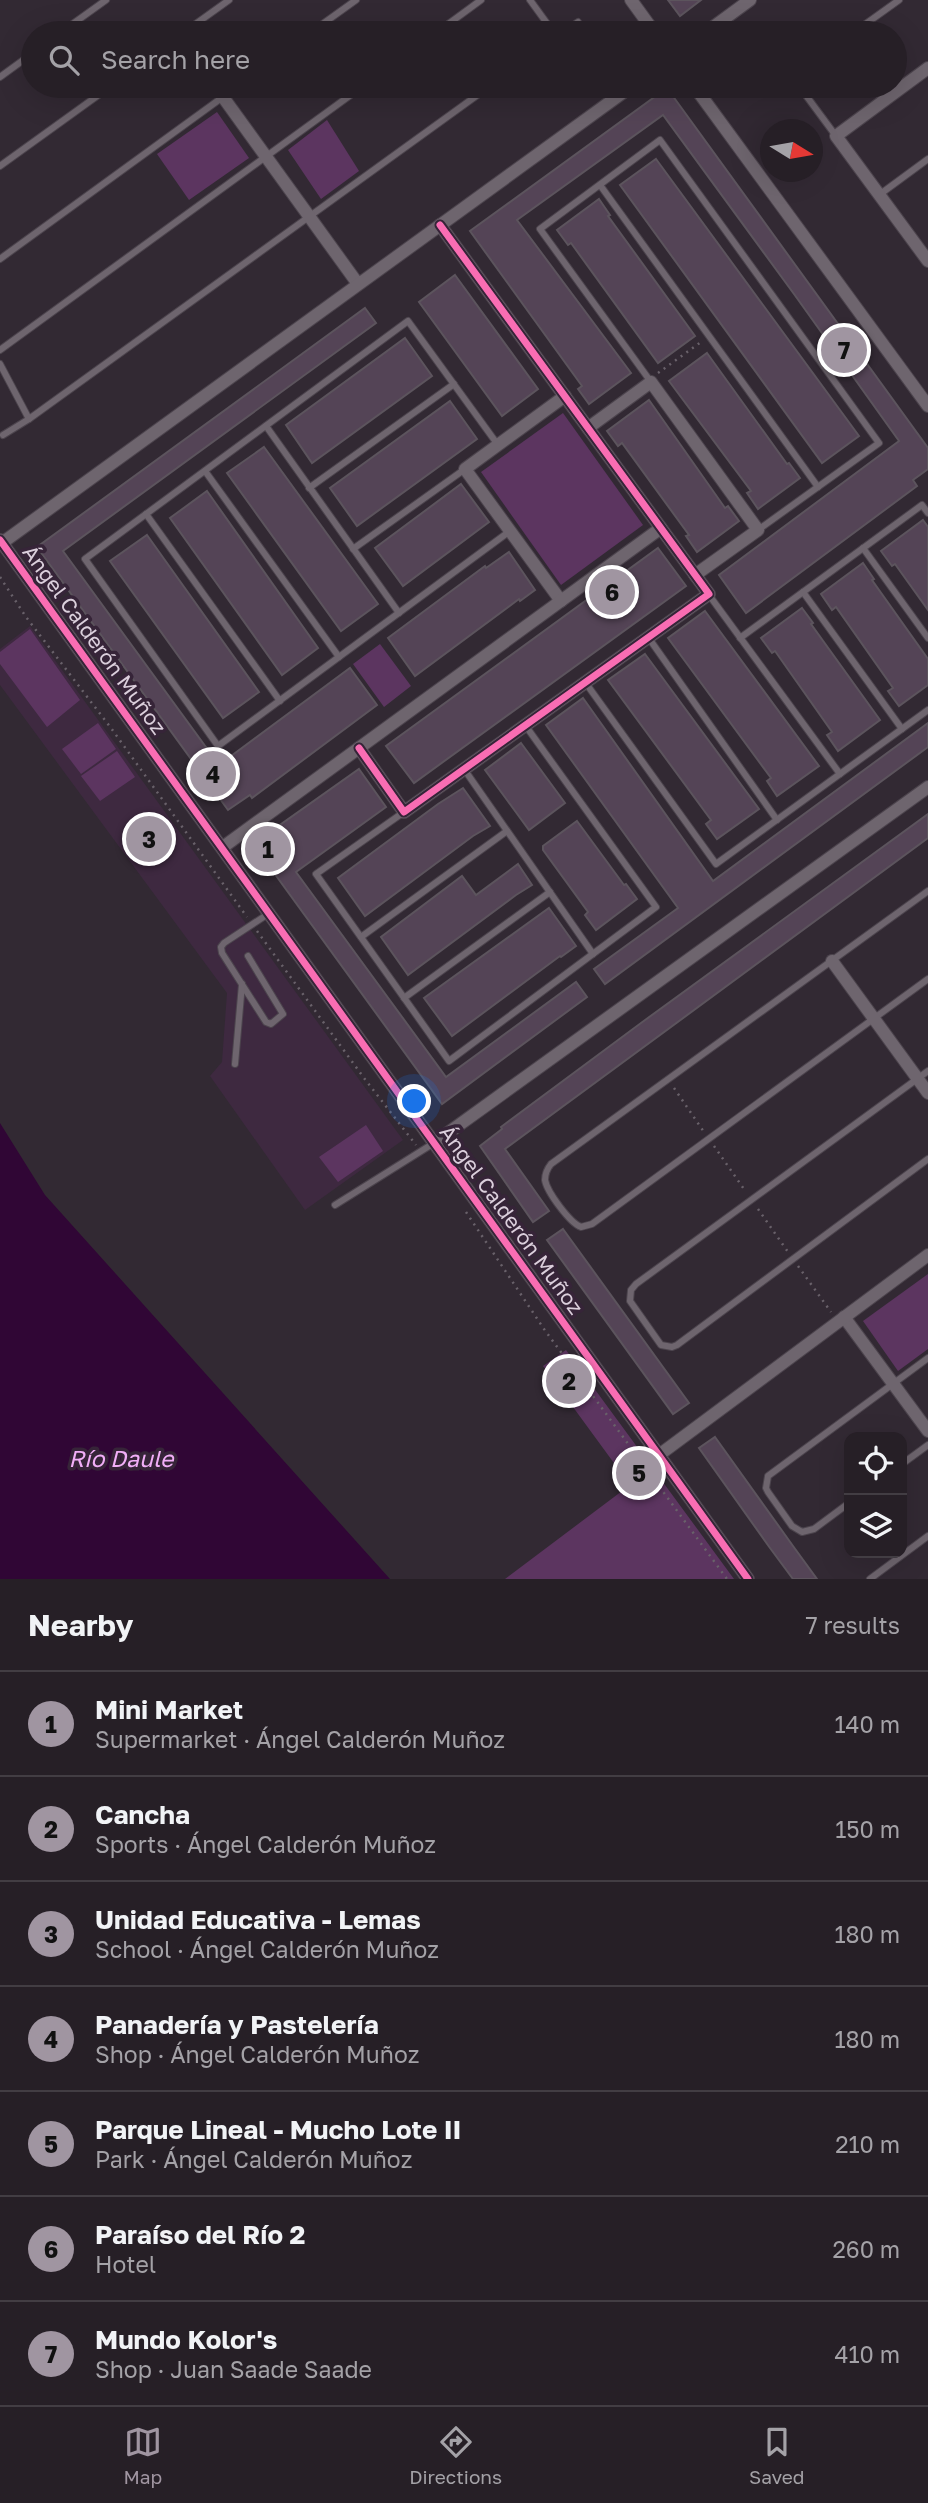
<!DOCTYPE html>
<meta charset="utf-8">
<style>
:root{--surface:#261f26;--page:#2e272e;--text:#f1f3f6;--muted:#a4a2a7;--line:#423d43;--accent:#a095a1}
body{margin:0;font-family:"Golos Text",sans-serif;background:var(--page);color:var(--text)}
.controls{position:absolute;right:21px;bottom:21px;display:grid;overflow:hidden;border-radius:14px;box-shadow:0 7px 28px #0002}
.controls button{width:63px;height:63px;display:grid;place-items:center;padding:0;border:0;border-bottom:2px solid var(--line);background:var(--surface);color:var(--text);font:35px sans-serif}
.compass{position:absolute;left:760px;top:119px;width:63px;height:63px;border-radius:50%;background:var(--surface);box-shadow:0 7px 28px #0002;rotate:101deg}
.you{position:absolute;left:415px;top:1102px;width:24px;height:24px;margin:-18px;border:5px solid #fff;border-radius:50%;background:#1a73e8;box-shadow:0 0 0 10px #1a73e833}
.badge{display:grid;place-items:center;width:46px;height:46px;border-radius:50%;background:var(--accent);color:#111;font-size:23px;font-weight:700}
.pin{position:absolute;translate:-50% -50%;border:4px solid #fff;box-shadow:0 2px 7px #0006}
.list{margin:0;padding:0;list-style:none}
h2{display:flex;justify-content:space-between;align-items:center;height:91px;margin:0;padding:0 28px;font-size:30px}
h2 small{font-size:23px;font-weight:400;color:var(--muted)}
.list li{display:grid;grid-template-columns:46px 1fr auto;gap:21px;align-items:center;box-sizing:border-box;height:105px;padding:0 28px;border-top:2px solid var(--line)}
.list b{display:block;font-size:26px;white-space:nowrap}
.list p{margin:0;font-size:23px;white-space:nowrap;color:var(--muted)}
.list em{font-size:23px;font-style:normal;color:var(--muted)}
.icon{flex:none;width:38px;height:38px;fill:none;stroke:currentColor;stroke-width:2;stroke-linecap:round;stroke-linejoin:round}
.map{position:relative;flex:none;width:928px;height:1579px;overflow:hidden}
.search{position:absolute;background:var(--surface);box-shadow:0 7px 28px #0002;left:21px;right:21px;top:21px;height:77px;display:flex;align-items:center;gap:18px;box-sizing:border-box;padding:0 24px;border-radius:38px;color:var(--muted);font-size:26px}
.sheet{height:826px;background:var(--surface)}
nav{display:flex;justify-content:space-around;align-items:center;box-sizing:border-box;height:98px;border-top:2px solid var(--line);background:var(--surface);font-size:19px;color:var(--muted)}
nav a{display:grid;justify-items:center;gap:4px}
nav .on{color:var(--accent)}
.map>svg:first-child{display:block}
</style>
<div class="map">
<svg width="928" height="1579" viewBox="0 0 928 1579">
<rect width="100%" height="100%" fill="#322933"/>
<path fill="#3e2940" d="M30 626 403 1140 305 1210 210 1076 222 1062 227 993 0 685V649Z"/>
<g fill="#5c3560">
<path d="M217 112 249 158 189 200 157 154Z"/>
<path d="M327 120 359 171 321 199 288 150Z"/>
<path d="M563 413 643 525 561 585 481 472Z"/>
<path d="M30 629 80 700 47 727 0 664V652Z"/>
<path d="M380 644 411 686 384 707 353 664Z"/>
<path d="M98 723 116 749 81 774 62 749Z"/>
<path d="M117 751 135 777 100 801 81 776Z"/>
<path d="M366 1125 383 1151 338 1182 319 1157Z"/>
<path d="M928 1274V1349L898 1371 863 1321Z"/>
<path d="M566 1350 734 1579H505L630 1485 543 1366Z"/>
</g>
<path fill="#300635" d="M0 1123 45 1195 390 1579H0Z"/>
<g fill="#544456" stroke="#5c545d" stroke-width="2">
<path d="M668 0H701L680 16Z"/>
<path d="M667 88 928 448V469L913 480 917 486 746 613 719 575 899 441 794 294 663 115 517 220 631 373 589 404 578 389 582 386 470 231Z"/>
<path d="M656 159 859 436 822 463 620 185Z"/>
<path d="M599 199 610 215 608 216 695 336 658 363 571 243 568 245 557 230Z"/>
<path d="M455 275 538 389 502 416 419 302Z"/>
<path d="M365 308 376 323 63 551 219 765 350 668 377 705 252 798 250 795 228 810 37 547Z"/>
<path d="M405 338 432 376 312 463 286 425Z"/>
<path d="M707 353 787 464 789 463 800 478 758 509 747 493 751 491 669 381Z"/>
<path d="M649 400 725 508 728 506 739 521 697 552 686 536 689 535 622 443 618 446 607 431Z"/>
<path d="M450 401 477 439 357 526 330 488Z"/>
<path d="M264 447 378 604 341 631 227 473Z"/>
<path d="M461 484 489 522 403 586 375 548Z"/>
<path d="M207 491 318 648 282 675 170 518Z"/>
<path d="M923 520 928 527V610L895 564 892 566 881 551Z"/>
<path d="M147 535 259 692 223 718 110 561Z"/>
<path d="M658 548 686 586 414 783 386 746Z"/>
<path d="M509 552 535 590 520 601 519 599 415 676 388 638 485 566 486 568Z"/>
<path d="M863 563 874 579 872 580 928 659V685L899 706 888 691 893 688 836 607 832 610 821 594Z"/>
<path d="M802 608 813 623 811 624 880 720 838 751 827 735 832 732 775 651 772 653 761 638Z"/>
<path d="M705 611 819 766 777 796 767 781 771 778 668 638Z"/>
<path d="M645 654 759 809 717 839 706 824 711 820 608 680Z"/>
<path d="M583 698 713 881 928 723V747L605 984 594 969 678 908 546 725Z"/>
<path d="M521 743 565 803 529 830 485 770Z"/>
<path d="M359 769 386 807 296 872 446 1077 576 982 587 997 442 1104 253 844Z"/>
<path d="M463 788 490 826 473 836 365 916 338 878 438 804Z"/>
<path d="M928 814V838L505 1149 549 1211 533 1222 480 1146 502 1129 501 1127 641 1023Z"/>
<path d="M577 821 624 885 626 884 637 899 596 930 585 915 588 912 543 850V846Z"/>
<path d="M518 864 532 885 516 895 408 975 381 937 462 876 476 895Z"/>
<path d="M549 908 576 946 561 957 560 956 452 1036 424 998Z"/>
<path d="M563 1229 689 1403 673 1414 547 1240Z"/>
<path d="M715 1437 793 1546 817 1579H793L770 1548 699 1448Z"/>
</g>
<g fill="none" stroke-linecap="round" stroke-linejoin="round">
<defs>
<g id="lane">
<path d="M530 0 554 33"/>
<path d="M60 33 106 0"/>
<path d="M183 33 229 0"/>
<path d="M310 33 356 0"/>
<path d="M436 33 481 0"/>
<path d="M562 33 578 22"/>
<path d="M853 33 899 0"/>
<path d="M0 77 33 53"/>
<path d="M799 86 836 136"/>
<path d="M0 166 111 86"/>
<path d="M600 185 818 487"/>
<path d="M879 195 928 159"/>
<path d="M0 259 238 86"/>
<path d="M0 350 363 86"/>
<path d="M0 364 29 419 490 86"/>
<path d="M651 382 540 229 660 140 879 443 758 530"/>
<path d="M266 426 399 613"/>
<path d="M3 435 29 419"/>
<path d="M498 445 408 321 85 559 218 746 510 531"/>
<path d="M205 471 339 657"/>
<path d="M309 488 454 384"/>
<path d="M146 514 280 701"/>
<path d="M863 548 928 638"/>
<path d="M353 549 465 469"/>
<path d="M803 592 902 729"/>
<path d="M709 595 840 774"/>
<path d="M648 637 777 820"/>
<path d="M740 638 922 505 928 513"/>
<path d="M585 682 716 864 928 710"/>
<path d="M464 769 593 954"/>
<path d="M404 812 316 874 449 1061 656 907 525 725"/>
<path d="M928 891 551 1164C547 1169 545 1173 545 1180 547 1192 570 1223 581 1227L592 1224 928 979"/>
<path d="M361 937 507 831"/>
<path d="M248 956 283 1014 271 1024 266 1022 222 953 221 947 224 943 268 914"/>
<path d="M404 998 550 892"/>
<path d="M235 1064 242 984"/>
<path d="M928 1071 636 1284 631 1290 630 1301 661 1345 672 1347 677 1345 928 1159"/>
<path d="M335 1205 434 1143"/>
<path d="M902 1464 928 1445"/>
<path d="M849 1503 814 1529 802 1532 792 1526 768 1492 766 1488 768 1476 928 1358"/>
<path d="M870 1579 928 1536"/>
</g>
<g id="street">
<path d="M631 0 655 33"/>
<path d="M705 33 750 0"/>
<path d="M928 68 836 136 928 261"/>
<path d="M215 86 358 284"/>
<path d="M694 86 928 406"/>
<path d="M588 428 651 382 758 530 695 575"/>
<path d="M0 540 748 1579"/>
<path d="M2 543 632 86"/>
<path d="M561 601 465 469 565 396"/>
<path d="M359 748 404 812 709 594 440 225"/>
<path d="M223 847 661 528"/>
<path d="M832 961 928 1093"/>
<path d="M434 1143 928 787"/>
<path d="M844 1317 928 1431"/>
<path d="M659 1455 928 1255"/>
</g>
</defs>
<use href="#lane" stroke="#4c444d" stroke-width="8"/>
<use href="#street" stroke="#4c444d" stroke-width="14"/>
<g stroke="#69616a" stroke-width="2.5" stroke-dasharray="2 5" stroke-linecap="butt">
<path d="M658 373 701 342"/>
<path d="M0 577 26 617 111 728 247 917"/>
<path d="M257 931 364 1078 416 1145"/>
<path d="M674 1088 704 1132"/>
<path d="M714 1146 746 1192"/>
<path d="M758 1209 788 1252"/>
<path d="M466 1212 544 1329 727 1579"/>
<path d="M798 1266 831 1312"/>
</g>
<use href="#lane" stroke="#6e656e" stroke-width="6"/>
<use href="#street" stroke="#6e656e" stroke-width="12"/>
<defs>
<g id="cycleway">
<path d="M0 540 748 1579"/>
<path d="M359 748 404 812 709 594 440 225"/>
</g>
</defs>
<use href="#cycleway" stroke="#362438" stroke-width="11"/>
<use href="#cycleway" stroke="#f96db3" stroke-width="7"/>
</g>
<g text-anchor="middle" stroke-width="7" stroke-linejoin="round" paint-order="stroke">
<g font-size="21" fill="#dbcfdc" stroke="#362438">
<text transform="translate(94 640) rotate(54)" y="7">Ángel Calderón Muñoz</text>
<text transform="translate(511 1220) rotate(54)" y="7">Ángel Calderón Muñoz</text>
</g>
<g font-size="23" font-style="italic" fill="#f1aef7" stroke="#362438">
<text x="121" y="1467">Río Daule</text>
</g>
</g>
</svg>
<div class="controls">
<button><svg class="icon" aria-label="locate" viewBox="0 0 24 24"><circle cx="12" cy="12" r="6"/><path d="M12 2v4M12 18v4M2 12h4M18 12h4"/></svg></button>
<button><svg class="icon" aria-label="layers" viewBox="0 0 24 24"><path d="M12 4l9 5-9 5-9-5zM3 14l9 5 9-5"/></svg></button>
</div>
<svg class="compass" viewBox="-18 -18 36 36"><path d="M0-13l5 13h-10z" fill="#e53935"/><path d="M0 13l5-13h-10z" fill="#a4a2a7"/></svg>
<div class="you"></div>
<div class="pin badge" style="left:268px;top:849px">1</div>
<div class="pin badge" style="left:569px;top:1381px">2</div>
<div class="pin badge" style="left:149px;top:839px">3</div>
<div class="pin badge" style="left:213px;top:774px">4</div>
<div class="pin badge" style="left:639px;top:1473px">5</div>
<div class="pin badge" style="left:612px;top:592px">6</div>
<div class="pin badge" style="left:844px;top:350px">7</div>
<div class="search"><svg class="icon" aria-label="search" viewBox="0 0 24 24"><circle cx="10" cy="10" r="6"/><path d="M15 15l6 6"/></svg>Search here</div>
</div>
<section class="sheet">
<h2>Nearby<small>7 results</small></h2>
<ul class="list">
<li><span class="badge">1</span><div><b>Mini Market</b><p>Supermarket · Ángel Calderón Muñoz</p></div><em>140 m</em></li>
<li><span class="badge">2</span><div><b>Cancha</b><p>Sports · Ángel Calderón Muñoz</p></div><em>150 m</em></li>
<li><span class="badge">3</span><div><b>Unidad Educativa - Lemas</b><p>School · Ángel Calderón Muñoz</p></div><em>180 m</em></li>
<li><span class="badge">4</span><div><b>Panadería y Pastelería</b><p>Shop · Ángel Calderón Muñoz</p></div><em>180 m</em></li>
<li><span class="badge">5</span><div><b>Parque Lineal - Mucho Lote II</b><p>Park · Ángel Calderón Muñoz</p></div><em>210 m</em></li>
<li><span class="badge">6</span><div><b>Paraíso del Río 2</b><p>Hotel</p></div><em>260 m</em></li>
<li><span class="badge">7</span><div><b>Mundo Kolor's</b><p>Shop · Juan Saade Saade</p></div><em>410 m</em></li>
</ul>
</section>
<nav>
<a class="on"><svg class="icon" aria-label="map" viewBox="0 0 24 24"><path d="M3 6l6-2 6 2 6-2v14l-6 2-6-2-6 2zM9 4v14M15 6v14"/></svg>Map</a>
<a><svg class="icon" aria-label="directions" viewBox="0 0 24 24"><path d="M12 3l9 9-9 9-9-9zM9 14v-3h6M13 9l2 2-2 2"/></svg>Directions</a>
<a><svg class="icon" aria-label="saved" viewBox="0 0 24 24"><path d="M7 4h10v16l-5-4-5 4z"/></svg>Saved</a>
</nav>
